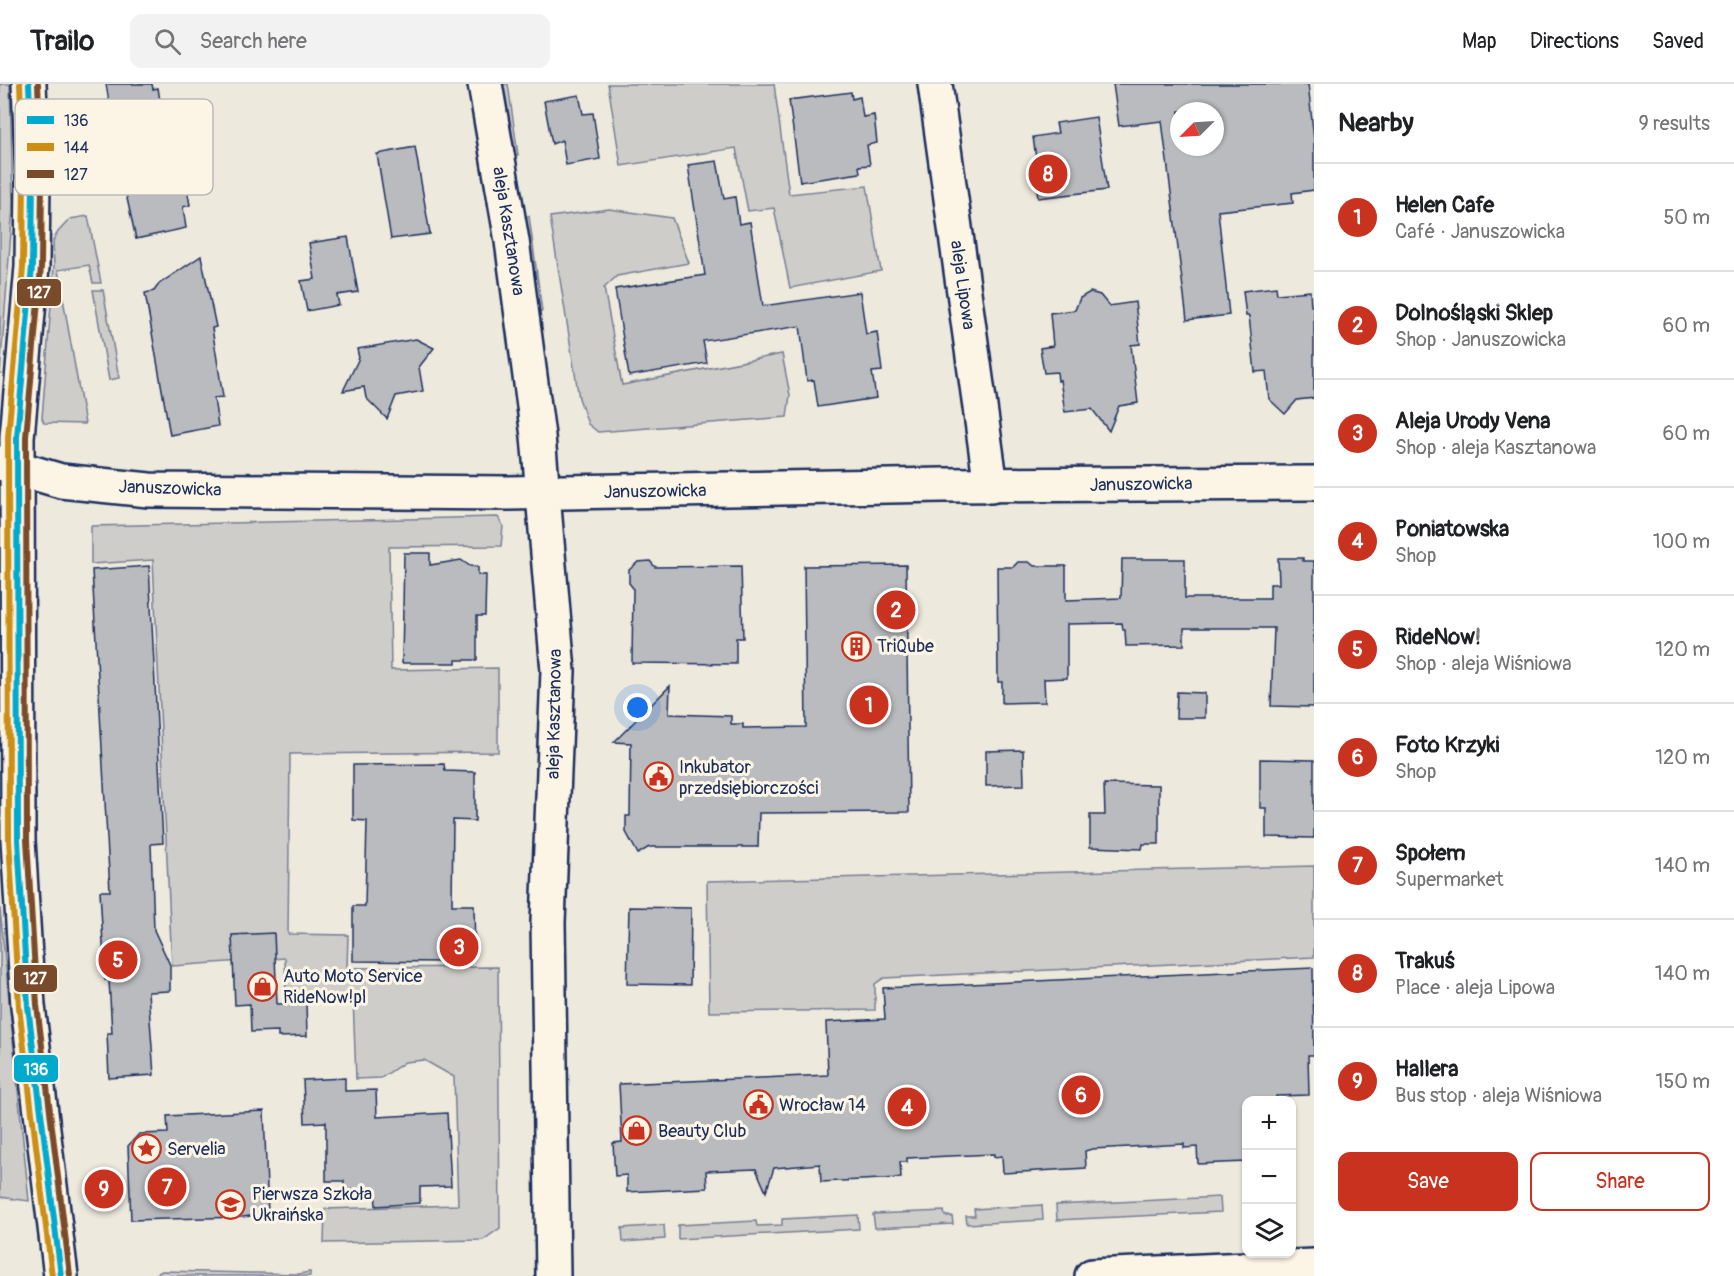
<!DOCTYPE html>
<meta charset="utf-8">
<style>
:root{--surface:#fff;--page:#f2f2f2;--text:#202124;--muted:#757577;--line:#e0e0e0;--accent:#c8321e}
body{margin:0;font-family:Pangolin,sans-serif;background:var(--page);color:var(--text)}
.controls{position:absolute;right:18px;bottom:18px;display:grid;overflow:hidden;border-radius:12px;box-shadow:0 2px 4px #0004}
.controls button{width:54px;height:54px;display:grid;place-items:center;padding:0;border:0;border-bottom:2px solid var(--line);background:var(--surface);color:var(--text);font:30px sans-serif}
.compass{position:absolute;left:1170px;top:18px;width:54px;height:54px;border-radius:50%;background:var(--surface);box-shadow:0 2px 4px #0004;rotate:246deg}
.you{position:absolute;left:638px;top:624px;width:21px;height:21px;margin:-15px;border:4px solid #fff;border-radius:50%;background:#1a73e8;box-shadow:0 0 0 9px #1a73e833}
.badge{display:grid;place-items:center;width:39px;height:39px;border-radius:50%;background:var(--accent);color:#fff;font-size:20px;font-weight:700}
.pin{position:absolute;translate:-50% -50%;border:3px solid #fff;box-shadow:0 2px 6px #0006}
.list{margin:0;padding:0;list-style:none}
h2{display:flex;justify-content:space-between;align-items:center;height:78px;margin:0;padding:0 24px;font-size:26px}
h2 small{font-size:20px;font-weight:400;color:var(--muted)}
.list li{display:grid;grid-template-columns:39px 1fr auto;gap:18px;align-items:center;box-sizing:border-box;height:108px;padding:0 24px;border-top:2px solid var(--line)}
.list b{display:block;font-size:22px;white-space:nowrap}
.list p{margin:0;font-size:20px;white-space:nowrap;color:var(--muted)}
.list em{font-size:20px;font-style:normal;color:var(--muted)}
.actions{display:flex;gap:12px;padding:18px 24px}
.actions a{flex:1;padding:14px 0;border:2px solid var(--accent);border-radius:12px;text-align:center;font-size:21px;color:var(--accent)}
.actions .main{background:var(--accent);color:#fff}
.icon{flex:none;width:33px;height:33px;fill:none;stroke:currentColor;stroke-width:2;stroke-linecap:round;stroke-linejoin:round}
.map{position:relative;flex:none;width:1314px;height:1192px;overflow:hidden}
header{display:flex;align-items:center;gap:36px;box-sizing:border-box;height:84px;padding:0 30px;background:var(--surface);border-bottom:2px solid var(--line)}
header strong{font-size:28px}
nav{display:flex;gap:33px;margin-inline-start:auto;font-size:21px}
.search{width:420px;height:54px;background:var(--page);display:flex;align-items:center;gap:15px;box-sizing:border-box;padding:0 21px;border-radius:12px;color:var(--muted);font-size:22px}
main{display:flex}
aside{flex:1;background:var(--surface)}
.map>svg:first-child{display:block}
</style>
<header>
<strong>Trailo</strong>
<div class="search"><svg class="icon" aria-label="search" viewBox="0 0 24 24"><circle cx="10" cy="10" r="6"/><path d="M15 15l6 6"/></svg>Search here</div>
<nav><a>Map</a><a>Directions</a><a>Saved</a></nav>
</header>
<main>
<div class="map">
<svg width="1314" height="1192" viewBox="0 0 1314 1192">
<rect width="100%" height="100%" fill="#eee9dd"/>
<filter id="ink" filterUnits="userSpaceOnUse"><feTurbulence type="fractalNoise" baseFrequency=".0167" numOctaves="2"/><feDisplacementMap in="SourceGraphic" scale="12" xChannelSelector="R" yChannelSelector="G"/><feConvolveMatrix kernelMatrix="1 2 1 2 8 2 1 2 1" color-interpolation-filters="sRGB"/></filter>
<g filter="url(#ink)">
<g fill="#cfcdca" stroke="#757e94" stroke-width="1.5">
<path d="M0 0H10L13 122 0 290Z"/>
<path d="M501 0H508L518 71H512Z"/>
<path d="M608 0H774L789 110 867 102 881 187 790 204 774 124 748 127 736 64 621 82Z"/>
<path d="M609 125 672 134 689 179 617 192 604 204 622 301 782 270 790 311 787 333 598 348 588 340 579 314 550 133Z"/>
<path d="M88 132 101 199H93L89 181 58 186 85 340 44 339 42 334 54 183 53 157 58 148 70 135Z"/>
<path d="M529 132 542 227 535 228 522 133Z"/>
<path d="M93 206H103L119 294 109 296Z"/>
<path d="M498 433 503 442 501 462 389 463 391 586 498 584V668L290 670 288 850 348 851 347 884 498 883 500 1144 483 1156 324 1159 325 1125 458 1121 454 993 424 976 405 978 381 994 356 995 353 913H286L285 874 172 882 153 476 91 480V442Z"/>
<path d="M1314 782V873L884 894 875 900V926L709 928 707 797Z"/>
<path d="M0 824 29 1117 0 1113Z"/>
<path d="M1220 1113 1221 1128 1057 1136 1056 1121Z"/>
<path d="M1042 1121 1043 1136 967 1140 966 1132H975L974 1125Z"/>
<path d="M944 1127 945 1132H952L953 1140 875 1144 873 1130Z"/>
<path d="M858 1131 859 1145 678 1155V1141L756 1137 757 1142 782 1141V1135Z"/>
<path d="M664 1141 665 1155 623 1158 622 1144Z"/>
<path d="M162 1187 299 1190 310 1188V1192H157L156 1190Z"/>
</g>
<g fill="#babbbe" stroke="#1b2f5e" stroke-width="1.5" fill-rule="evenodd">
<path d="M106 0H152L153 5 158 4 161 23 172 22 190 121 183 123 186 144 136 155 107 24H110Z"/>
<path d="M1113 0H1308L1314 56V106L1292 109 1293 119 1218 127 1229 231 1187 236 1162 37 1119 42ZM1179 27H1215V63H1179Z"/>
<path d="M851 8 852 15 860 13 863 33 874 31 877 59 867 61 870 81 859 82 860 89 800 98 789 16Z"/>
<path d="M579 11 583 30 593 29 600 75 566 81 562 56 552 60 544 17Z"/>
<path d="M1096 33 1107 106 1038 114 1034 81H1037L1033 53 1058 49 1056 39Z"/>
<path d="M415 63 430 150 391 155 377 70Z"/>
<path d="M717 77 724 115 735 113 739 140 750 138 763 222 860 208 866 250 877 248 882 287 872 288 876 314 818 323 814 296 807 297 800 242 703 257 707 279 629 292 615 205 705 191 688 81Z"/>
<path d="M348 153 358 208 337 211 339 221 307 227 301 197 315 195 309 159Z"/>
<path d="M201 172 216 243 212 244 223 313 214 314 218 342 170 351 145 209 154 207 159 200Z"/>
<path d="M1276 203 1277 210 1310 207 1311 222H1314V314L1297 316 1285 330 1269 315 1266 287 1255 288 1249 232H1246L1243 207Z"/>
<path d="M1090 208 1100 211 1109 222 1135 218 1140 260 1131 261 1138 319 1119 322 1109 347 1092 325 1065 328 1060 296 1058 297 1057 288 1044 289 1040 264 1053 262 1050 229 1075 226 1080 214Z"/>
<path d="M416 255 434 264 419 283 423 307 396 312 387 335 366 314 364 303 343 307 359 274 357 265Z"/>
<path d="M404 469H430V481L461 476 470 482 478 483V491H486L485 532H477V576H456V579H402Z"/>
<path d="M1278 474H1303V477H1314V623L1271 622 1274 544H1184V561L1126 562 1125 546H1123L1122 539 1067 540V594L1044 595 1045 618 1002 619V598H998L997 483H1013L1018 478H1029L1034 482H1066V516L1121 514 1122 475H1185V514H1270V500H1279Z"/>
<path d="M650 477 655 483 741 482 743 554H736V580L632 579 633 504 629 499V486L638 478Z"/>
<path d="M906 481 909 728 759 729 758 763H649L638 770 626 748V732H630L631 659 614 658 670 602 669 630 731 632V640H743V644L806 643 804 482Z"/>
<path d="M149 482 163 759 151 760 154 846 170 881V907L148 908 154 991 109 994 107 949H112L109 896H105L100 807H110L92 486Z"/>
<path d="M1177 608 1205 609V634H1176Z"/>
<path d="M1023 666 1024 701 986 702V667Z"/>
<path d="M1260 675 1314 676V754L1266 753V724H1260Z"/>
<path d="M444 680 445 687 475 688V737L453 736 452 821H474L475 870H442L441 878 353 877V822H365L367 737 353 736V681Z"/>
<path d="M1104 700 1159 701V760H1143L1142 765 1090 763V731H1105Z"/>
<path d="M629 823 691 824 690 901 627 900Z"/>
<path d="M274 849 277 920 306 919 307 952 278 953V947L251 948 250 920 235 921 232 851Z"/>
<path d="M1313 884 1314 971H1308L1309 1011 1276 1012V1017H1246V1078L1198 1080 1197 1063 1184 1064V1060L1092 1065 1085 1067 1086 1084 1003 1089 1002 1072 994 1073V1070L907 1074V1078H900L901 1094 821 1098 820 1080 774 1084 766 1108 756 1085 706 1087 707 1104 627 1108V1091L615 1092 613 1059 622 1058 619 1000 828 991 826 938 885 935 883 904Z"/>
<path d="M345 994V1007L376 1006 377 1033 447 1029 451 1102 420 1103V1119L376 1122 375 1105 344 1106V1097H326V1038L305 1039 303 996Z"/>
<path d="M264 1027 268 1130 242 1133 131 1136 128 1062 139 1050 168 1049 167 1032Z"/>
</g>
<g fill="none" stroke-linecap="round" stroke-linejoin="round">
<defs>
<g id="street">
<path d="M485 0 512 157 538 352 558 587 548 838 553 1192"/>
<path d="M935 0 991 402"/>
<path d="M0 379 61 397 149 406 508 409 943 401 1314 399"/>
</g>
<g id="primary">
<path d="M29 0 33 94 32 183 17 353 18 756 28 922 61 1192"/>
<path d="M1092 1192 1314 1182"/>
</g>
</defs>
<use href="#street" stroke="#1b2f5e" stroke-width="38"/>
<use href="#primary" stroke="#1b2f5e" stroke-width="38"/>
<use href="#street" stroke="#fcf5e5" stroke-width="33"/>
<use href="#primary" stroke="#fcf5e5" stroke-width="33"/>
<defs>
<path id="bus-1" d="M29 0 33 94 32 183 17 353 18 756 28 922 61 1192"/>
<path id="bus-2" d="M20 0 24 94 23 183 8 353 9 756 19 923 52 1192"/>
<path id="bus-3" d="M38 0 42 94 41 183 26 353 27 756 37 921 70 1191"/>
</defs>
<use href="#bus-1" stroke="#fcf5e5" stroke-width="10"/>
<use href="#bus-2" stroke="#fcf5e5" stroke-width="10"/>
<use href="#bus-3" stroke="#fcf5e5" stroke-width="10"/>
<use href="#bus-1" stroke="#00a9ce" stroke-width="6"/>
<use href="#bus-2" stroke="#cb8e13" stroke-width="6"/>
<use href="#bus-3" stroke="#7a4b2a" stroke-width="6"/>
</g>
</g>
<defs>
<symbol id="building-ring" viewBox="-11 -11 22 22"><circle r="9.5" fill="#fcf5e5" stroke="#c8321e" stroke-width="1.5"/><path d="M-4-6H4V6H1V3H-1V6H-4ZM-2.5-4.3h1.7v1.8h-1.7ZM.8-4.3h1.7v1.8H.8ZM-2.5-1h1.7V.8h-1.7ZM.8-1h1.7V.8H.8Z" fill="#c8321e"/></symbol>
<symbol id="civic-ring" viewBox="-11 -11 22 22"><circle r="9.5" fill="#fcf5e5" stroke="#c8321e" stroke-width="1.5"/><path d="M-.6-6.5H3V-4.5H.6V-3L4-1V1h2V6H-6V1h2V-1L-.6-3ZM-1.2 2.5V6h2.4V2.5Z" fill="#c8321e"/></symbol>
<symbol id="shop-ring" viewBox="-11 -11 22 22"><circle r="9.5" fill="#fcf5e5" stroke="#c8321e" stroke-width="1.5"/><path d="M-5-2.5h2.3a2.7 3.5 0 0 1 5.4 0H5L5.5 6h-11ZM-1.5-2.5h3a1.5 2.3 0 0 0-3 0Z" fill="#c8321e"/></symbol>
<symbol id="sight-ring" viewBox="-11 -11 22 22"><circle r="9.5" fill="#fcf5e5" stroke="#c8321e" stroke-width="1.5"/><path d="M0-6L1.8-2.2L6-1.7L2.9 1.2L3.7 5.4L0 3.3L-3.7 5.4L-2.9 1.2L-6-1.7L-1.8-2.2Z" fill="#c8321e"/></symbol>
<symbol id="school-ring" viewBox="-11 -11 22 22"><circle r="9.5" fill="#fcf5e5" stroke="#c8321e" stroke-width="1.5"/><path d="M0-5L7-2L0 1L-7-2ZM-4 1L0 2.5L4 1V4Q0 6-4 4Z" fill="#c8321e"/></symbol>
</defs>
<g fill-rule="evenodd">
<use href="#building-ring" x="840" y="546" width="33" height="33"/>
<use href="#civic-ring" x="642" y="676" width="33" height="33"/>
<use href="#shop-ring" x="246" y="886" width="33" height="33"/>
<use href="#civic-ring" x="742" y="1004" width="33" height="33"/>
<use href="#shop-ring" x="620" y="1030" width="33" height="33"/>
<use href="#sight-ring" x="130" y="1048" width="33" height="33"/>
<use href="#school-ring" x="214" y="1104" width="33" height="33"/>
</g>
<g text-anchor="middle" stroke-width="6" stroke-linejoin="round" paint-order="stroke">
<g font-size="18" fill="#1b2f5e" stroke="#fcf5e5">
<text transform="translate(509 147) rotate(81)" y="6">aleja Kasztanowa</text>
<text transform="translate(963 201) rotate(82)" y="6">aleja Lipowa</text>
<text transform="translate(1141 400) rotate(-1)" y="6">Januszowicka</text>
<text transform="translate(170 404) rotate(2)" y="6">Januszowicka</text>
<text transform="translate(655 407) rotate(-1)" y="6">Januszowicka</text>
<text transform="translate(554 630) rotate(-89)" y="6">aleja Kasztanowa</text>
</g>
<g font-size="18" fill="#1b2f5e" stroke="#fcf5e5" text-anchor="start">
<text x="877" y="568">TriQube</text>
<text x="679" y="689">Inkubator<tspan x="679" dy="21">przedsiębiorczości</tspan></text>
<text x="283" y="898">Auto Moto Service<tspan x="283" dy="21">RideNow!pl</tspan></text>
<text x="779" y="1027">Wrocław 14</text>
<text x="658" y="1053">Beauty Club</text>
<text x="167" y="1071">Servelia</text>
<text x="252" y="1116">Pierwsza Szkoła<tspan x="252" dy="21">Ukraińska</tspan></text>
</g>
</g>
<rect x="15" y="15" width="198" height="96" rx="9" fill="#fcf5e5" stroke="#b8babc" stroke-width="1.5"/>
<rect x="27" y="32" width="27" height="8" fill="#00a9ce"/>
<rect x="27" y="59" width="27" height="8" fill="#cb8e13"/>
<rect x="27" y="86" width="27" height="8" fill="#7a4b2a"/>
<g font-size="16" fill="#1b2f5e">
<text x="64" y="42">136</text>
<text x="64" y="69">144</text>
<text x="64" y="96">127</text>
</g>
<g stroke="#fcf5e5" stroke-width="2">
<rect x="16" y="194" width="46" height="29" rx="6" fill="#7a4b2a"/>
<rect x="13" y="880" width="45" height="29" rx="6" fill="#7a4b2a"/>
<rect x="13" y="970" width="46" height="29" rx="6" fill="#00a9ce"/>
</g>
<g font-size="16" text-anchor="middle" font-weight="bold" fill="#fff">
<text x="39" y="214">127</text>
<text x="35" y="900">127</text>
<text x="36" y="991">136</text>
</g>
</svg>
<div class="controls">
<button>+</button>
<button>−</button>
<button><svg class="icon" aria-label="layers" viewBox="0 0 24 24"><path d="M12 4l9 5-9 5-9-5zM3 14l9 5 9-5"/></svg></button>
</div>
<svg class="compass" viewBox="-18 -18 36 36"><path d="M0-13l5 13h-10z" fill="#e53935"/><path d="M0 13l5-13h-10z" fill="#757577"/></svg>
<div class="you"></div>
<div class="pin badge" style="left:869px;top:621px">1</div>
<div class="pin badge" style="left:896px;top:526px">2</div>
<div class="pin badge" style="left:459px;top:863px">3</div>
<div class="pin badge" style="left:907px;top:1023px">4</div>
<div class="pin badge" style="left:118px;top:876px">5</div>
<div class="pin badge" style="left:1081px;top:1011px">6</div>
<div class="pin badge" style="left:167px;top:1103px">7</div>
<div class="pin badge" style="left:1048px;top:90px">8</div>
<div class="pin badge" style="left:104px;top:1105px">9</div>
</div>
<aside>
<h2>Nearby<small>9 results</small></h2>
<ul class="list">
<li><span class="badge">1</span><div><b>Helen Cafe</b><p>Café · Januszowicka</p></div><em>50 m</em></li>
<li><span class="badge">2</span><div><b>Dolnośląski Sklep</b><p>Shop · Januszowicka</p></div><em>60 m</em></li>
<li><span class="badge">3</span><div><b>Aleja Urody Vena</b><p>Shop · aleja Kasztanowa</p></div><em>60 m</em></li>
<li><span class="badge">4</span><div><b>Poniatowska</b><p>Shop</p></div><em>100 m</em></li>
<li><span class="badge">5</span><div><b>RideNow!</b><p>Shop · aleja Wiśniowa</p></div><em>120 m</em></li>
<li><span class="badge">6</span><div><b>Foto Krzyki</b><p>Shop</p></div><em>120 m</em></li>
<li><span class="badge">7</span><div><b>Społem</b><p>Supermarket</p></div><em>140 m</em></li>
<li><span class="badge">8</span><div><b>Trakuś</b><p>Place · aleja Lipowa</p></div><em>140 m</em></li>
<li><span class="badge">9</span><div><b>Hallera</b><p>Bus stop · aleja Wiśniowa</p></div><em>150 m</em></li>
</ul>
<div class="actions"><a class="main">Save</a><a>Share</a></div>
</aside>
</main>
